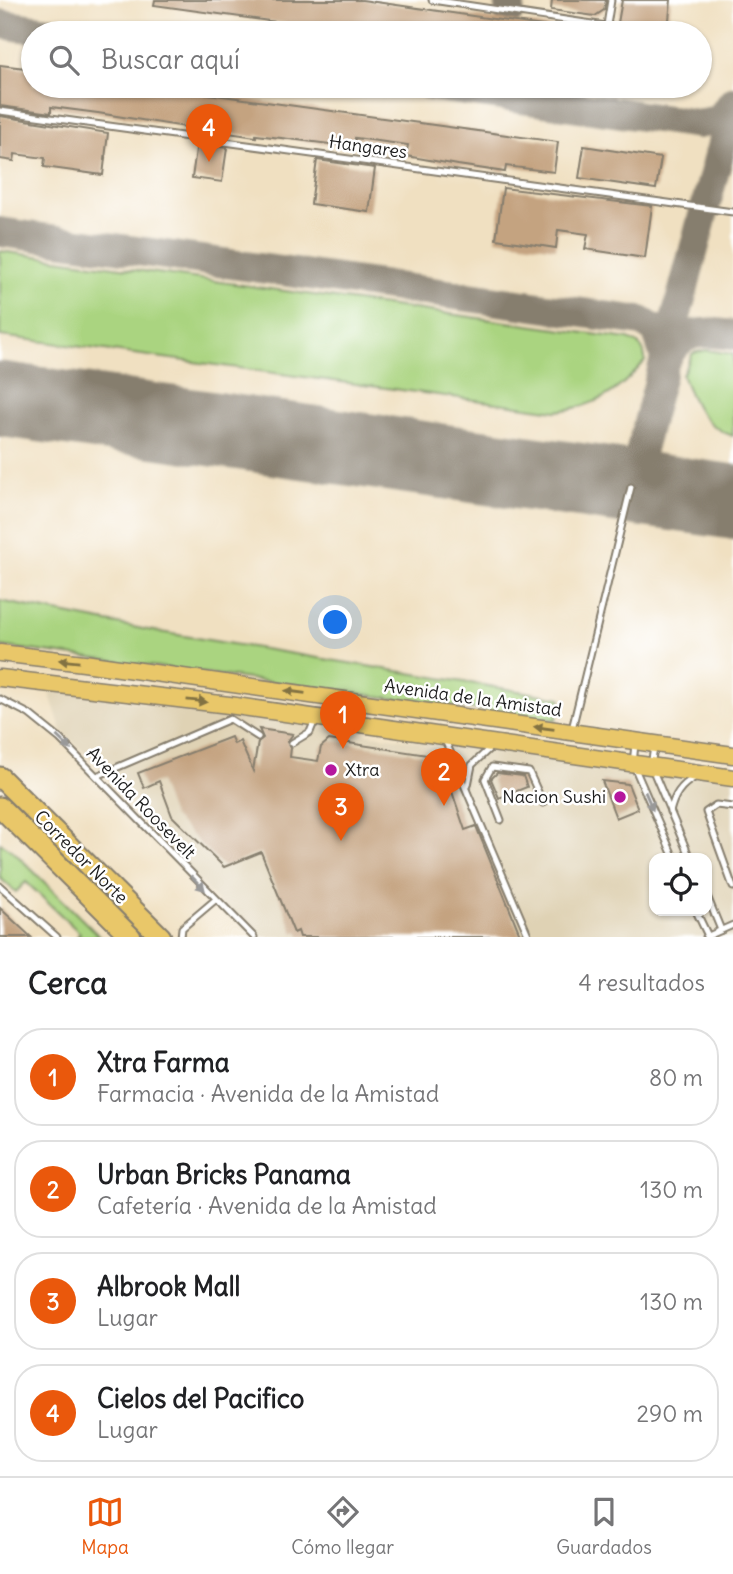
<!DOCTYPE html>
<html lang="es">
<meta charset="utf-8">
<style>
:root{--surface:#fff;--page:#f6f6f6;--text:#202124;--muted:#757577;--line:#e0e0e0;--accent:#ea580c}
body{margin:0;font-family:Delius,sans-serif;background:var(--page);color:var(--text)}
.controls{position:absolute;right:21px;bottom:21px;display:grid;overflow:hidden;border-radius:14px;box-shadow:0 2px 5px #0004}
.controls button{width:63px;height:63px;display:grid;place-items:center;padding:0;border:0;border-bottom:2px solid var(--line);background:var(--surface);color:var(--text);font:35px sans-serif}
.you{position:absolute;left:336px;top:623px;width:24px;height:24px;margin:-18px;border:5px solid #fff;border-radius:50%;background:#1a73e8;box-shadow:0 0 0 10px #1a73e833}
.badge{display:grid;place-items:center;width:46px;height:46px;border-radius:50%;background:var(--accent);color:#fff;font-size:23px;font-weight:700}
.pin{position:absolute;translate:-50% -58px;filter:drop-shadow(0 2px 4px #0008)}
.pin::after{content:'';position:absolute;top:37px;width:24px;height:21px;background:inherit;clip-path:polygon(0 0,100% 0,50% 100%)}
.list{margin:0;padding:0;list-style:none}
h2{display:flex;justify-content:space-between;align-items:center;height:91px;margin:0;padding:0 28px;font-size:30px}
h2 small{font-size:23px;font-weight:400;color:var(--muted)}
.list li{display:grid;grid-template-columns:46px 1fr auto;gap:21px;align-items:center;box-sizing:border-box;height:98px;margin:0 14px 14px;padding:0 14px;border:2px solid var(--line);border-radius:28px}
.list b{display:block;font-size:26px;white-space:nowrap}
.list p{margin:0;font-size:23px;white-space:nowrap;color:var(--muted)}
.list em{font-size:23px;font-style:normal;color:var(--muted)}
.icon{flex:none;width:38px;height:38px;fill:none;stroke:currentColor;stroke-width:2;stroke-linecap:round;stroke-linejoin:round}
.map{position:relative;flex:none;width:733px;height:937px;overflow:hidden}
.search{position:absolute;background:var(--surface);box-shadow:0 2px 5px #0004;left:21px;right:21px;top:21px;height:77px;display:flex;align-items:center;gap:18px;box-sizing:border-box;padding:0 24px;border-radius:38px;color:var(--muted);font-size:26px}
.sheet{height:539px;background:var(--surface)}
nav{display:flex;justify-content:space-around;align-items:center;box-sizing:border-box;height:98px;border-top:2px solid var(--line);background:var(--surface);font-size:19px;color:var(--muted)}
nav a{display:grid;justify-items:center;gap:4px}
nav .on{color:var(--accent)}
.map>svg:first-child{display:block}
</style>
<div class="map">
<svg width="733" height="937" viewBox="0 0 733 937">
<rect width="100%" height="100%" fill="#fff"/>
<filter id="ink" filterUnits="userSpaceOnUse"><feTurbulence type="fractalNoise" baseFrequency=".0143" numOctaves="2"/><feDisplacementMap in="SourceGraphic" scale="14" xChannelSelector="R" yChannelSelector="G"/><feConvolveMatrix kernelMatrix="1 2 1 2 8 2 1 2 1" color-interpolation-filters="sRGB"/></filter>
<filter id="wash" filterUnits="userSpaceOnUse"><feTurbulence type="fractalNoise" baseFrequency=".00686" numOctaves="4" result="noise"/><feDisplacementMap in="SourceGraphic" scale="28" xChannelSelector="R" yChannelSelector="G"/><feGaussianBlur stdDeviation="1.57" result="paint"/><feColorMatrix in="noise" values="0 0 0 0 0 0 0 0 0 0 0 0 0 0 0 0 0 1.4 0 .05"/><feComposite in="paint" operator="in"/></filter>
<g filter="url(#wash)">
<rect width="100%" height="100%" fill="#f0e0c1"/>
<path fill="#dfd2b4" fill-rule="evenodd" d="M48 689 430 743 443 735 733 778V937H254L215 900 97 765 62 731ZM654 858H707V911H654Z"/>
<g fill="#aad480" stroke="#63784e" stroke-width="2">
<path d="M0 251 628 339C640 343 645 349 645 361 618 392 597 407 556 411L0 336Z"/>
<path d="M707 350 733 354V436C702 426 693 403 682 375L693 353Z"/>
<path d="M0 601 148 630 561 698 556 720 0 646Z"/>
<path d="M0 843 14 852 100 937H77L80 933 26 882 16 892 0 878Z"/>
</g>
<g fill="none" stroke-linecap="round" stroke-linejoin="round">
<g stroke="#867e6e" stroke-width="30">
<path d="M509 11 511 0"/>
<path d="M0 24 64 33"/>
<path d="M431 86 698 124 718 120 733 102"/>
<path d="M0 232 641 321 656 330 666 359"/>
<path d="M666 359C682 329 702 331 733 335"/>
<path d="M631 487 733 102"/>
</g>
<path stroke="#867e6e" stroke-width="75" d="M0 399 733 502"/>
</g>
<g id="blocks">
<g fill="#c4a380">
<path d="M155 0H362L557 28V33H355L154 5Z"/>
<path d="M552 0H606L604 10 595 16 551 10Z"/>
<path d="M622 0H671L668 29 633 24 632 33H629L630 25 618 23Z"/>
<path d="M0 65 33 69V86H150L558 142 554 172 506 166 505 172 458 165 406 156 408 145 355 138 354 147 256 135V137L229 133 228 137 198 133V129L98 113 51 107V113L0 106Z"/>
<path d="M0 116 108 133 103 175 44 167 45 158 15 154 14 161 0 159Z"/>
<path d="M197 143 227 148 222 182 192 178Z"/>
<path d="M584 146 661 158 656 189 579 178Z"/>
<path d="M317 160 375 168 369 212 311 204Z"/>
<path d="M503 188 652 206 645 258 585 249 588 234 558 230 556 248 496 239Z"/>
<path d="M259 729 293 734 287 742 291 748 290 757 318 761 321 747 329 740 434 756V764L443 765 465 830 476 826 521 937H300L298 931 294 933 261 852 224 867 172 816 159 781 144 788 138 773 231 737 234 744 240 741 253 771 258 742 263 738Z"/>
<path d="M497 773 523 776 527 787 499 798 491 779Z"/>
<path d="M602 781 628 784 638 809 616 818Z"/>
<path d="M0 908 31 937H0Z"/>
</g>
</g>
</g>
<g filter="url(#ink)">
<use href="#blocks" fill-opacity="0" stroke="#867e6e" stroke-width="2"/>
<g fill="none" stroke-linecap="round" stroke-linejoin="round">
<defs>
<g id="lane">
<path d="M432 0 626 29"/>
<path d="M607 25 611 0"/>
<path d="M0 111 733 212"/>
<path d="M0 699 29 714 60 739 254 937"/>
<path d="M572 729 631 487"/>
<path d="M445 740 529 937"/>
<path d="M292 743 310 732 315 720"/>
<path d="M635 744 633 764 674 858"/>
<path d="M654 747 651 766 690 858"/>
<path d="M97 776 230 719 258 737"/>
<path d="M468 785 472 765 490 748"/>
<path d="M733 807 716 805 706 812 733 887"/>
<path d="M670 812C674 796 680 785 696 777"/>
<path d="M501 820 485 779 492 767 529 772 543 803"/>
<path d="M0 886 57 937"/>
<path d="M707 896 721 930"/>
<path d="M696 911 708 936"/>
<path d="M181 937 182 928 215 900"/>
<path d="M706 937 733 925"/>
</g>
<g id="primary">
<path d="M0 653 84 663 733 755"/>
<path d="M0 678 229 705 733 778"/>
</g>
<g id="highway">
<path d="M0 777 161 937"/>
<path d="M0 807 131 937"/>
</g>
</defs>
<use href="#lane" stroke="#867e6e" stroke-width="9"/>
<use href="#primary" stroke="#867e6e" stroke-width="19"/>
<use href="#highway" stroke="#867e6e" stroke-width="23"/>
<use href="#lane" stroke="#fff" stroke-width="5"/>
<use href="#primary" stroke="#e9c769" stroke-width="16"/>
<use href="#highway" stroke="#e9c769" stroke-width="19"/>
</g>
<defs><path id="oneway-solid" d="M-6-.8H1V-3.2L6.5 0L1 3.2V.8H-6Z" transform="scale(1.75)"/></defs>
<g fill="#827242">
<use href="#oneway-solid" transform="translate(69 661) rotate(-174)"/>
<use href="#oneway-solid" transform="translate(295 692) rotate(-172)"/>
<use href="#oneway-solid" transform="translate(197 701) rotate(6)"/>
<use href="#oneway-solid" transform="translate(544 728) rotate(-172)"/>
</g>
<g fill="#999">
<use href="#oneway-solid" transform="translate(64 743) rotate(44)"/>
<use href="#oneway-solid" transform="translate(649 801) rotate(67)"/>
<use href="#oneway-solid" transform="translate(198 883) rotate(46)"/>
</g>
</g>
<g fill="#b5179e" stroke="#fff" stroke-width="2.5">
<circle cx="331" cy="770" r="7"/>
<circle cx="620" cy="797" r="7"/>
</g>
<g text-anchor="middle" stroke-width="5" stroke-linejoin="round" paint-order="stroke">
<g font-size="18" fill="#1c1c1c" stroke="#fff">
<text transform="translate(368 147) rotate(8)" y="6">Hangares</text>
<text transform="translate(473 698) rotate(8)" y="6">Avenida de la Amistad</text>
<text transform="translate(141 803) rotate(46)" y="6">Avenida Roosevelt</text>
<text transform="translate(81 857) rotate(45)" y="6">Corredor Norte</text>
</g>
<g font-size="18" fill="#1c1c1c" stroke="#fff" text-anchor="start">
<text x="345" y="776">Xtra</text>
<text x="606" y="803" text-anchor="end">Nacion Sushi</text>
</g>
</g>
</svg>
<div class="controls">
<button><svg class="icon" aria-label="locate" viewBox="0 0 24 24"><circle cx="12" cy="12" r="6"/><path d="M12 2v4M12 18v4M2 12h4M18 12h4"/></svg></button>
</div>
<div class="you"></div>
<div class="pin badge" style="left:343px;top:749px">1</div>
<div class="pin badge" style="left:444px;top:806px">2</div>
<div class="pin badge" style="left:341px;top:841px">3</div>
<div class="pin badge" style="left:209px;top:162px">4</div>
<div class="search"><svg class="icon" aria-label="search" viewBox="0 0 24 24"><circle cx="10" cy="10" r="6"/><path d="M15 15l6 6"/></svg>Buscar aquí</div>
</div>
<section class="sheet">
<h2>Cerca<small>4 resultados</small></h2>
<ul class="list">
<li><span class="badge">1</span><div><b>Xtra Farma</b><p>Farmacia · Avenida de la Amistad</p></div><em>80 m</em></li>
<li><span class="badge">2</span><div><b>Urban Bricks Panama</b><p>Cafetería · Avenida de la Amistad</p></div><em>130 m</em></li>
<li><span class="badge">3</span><div><b>Albrook Mall</b><p>Lugar</p></div><em>130 m</em></li>
<li><span class="badge">4</span><div><b>Cielos del Pacifico</b><p>Lugar</p></div><em>290 m</em></li>
</ul>
</section>
<nav>
<a class="on"><svg class="icon" aria-label="map" viewBox="0 0 24 24"><path d="M3 6l6-2 6 2 6-2v14l-6 2-6-2-6 2zM9 4v14M15 6v14"/></svg>Mapa</a>
<a><svg class="icon" aria-label="directions" viewBox="0 0 24 24"><path d="M12 3l9 9-9 9-9-9zM9 14v-3h6M13 9l2 2-2 2"/></svg>Cómo llegar</a>
<a><svg class="icon" aria-label="saved" viewBox="0 0 24 24"><path d="M7 4h10v16l-5-4-5 4z"/></svg>Guardados</a>
</nav>
